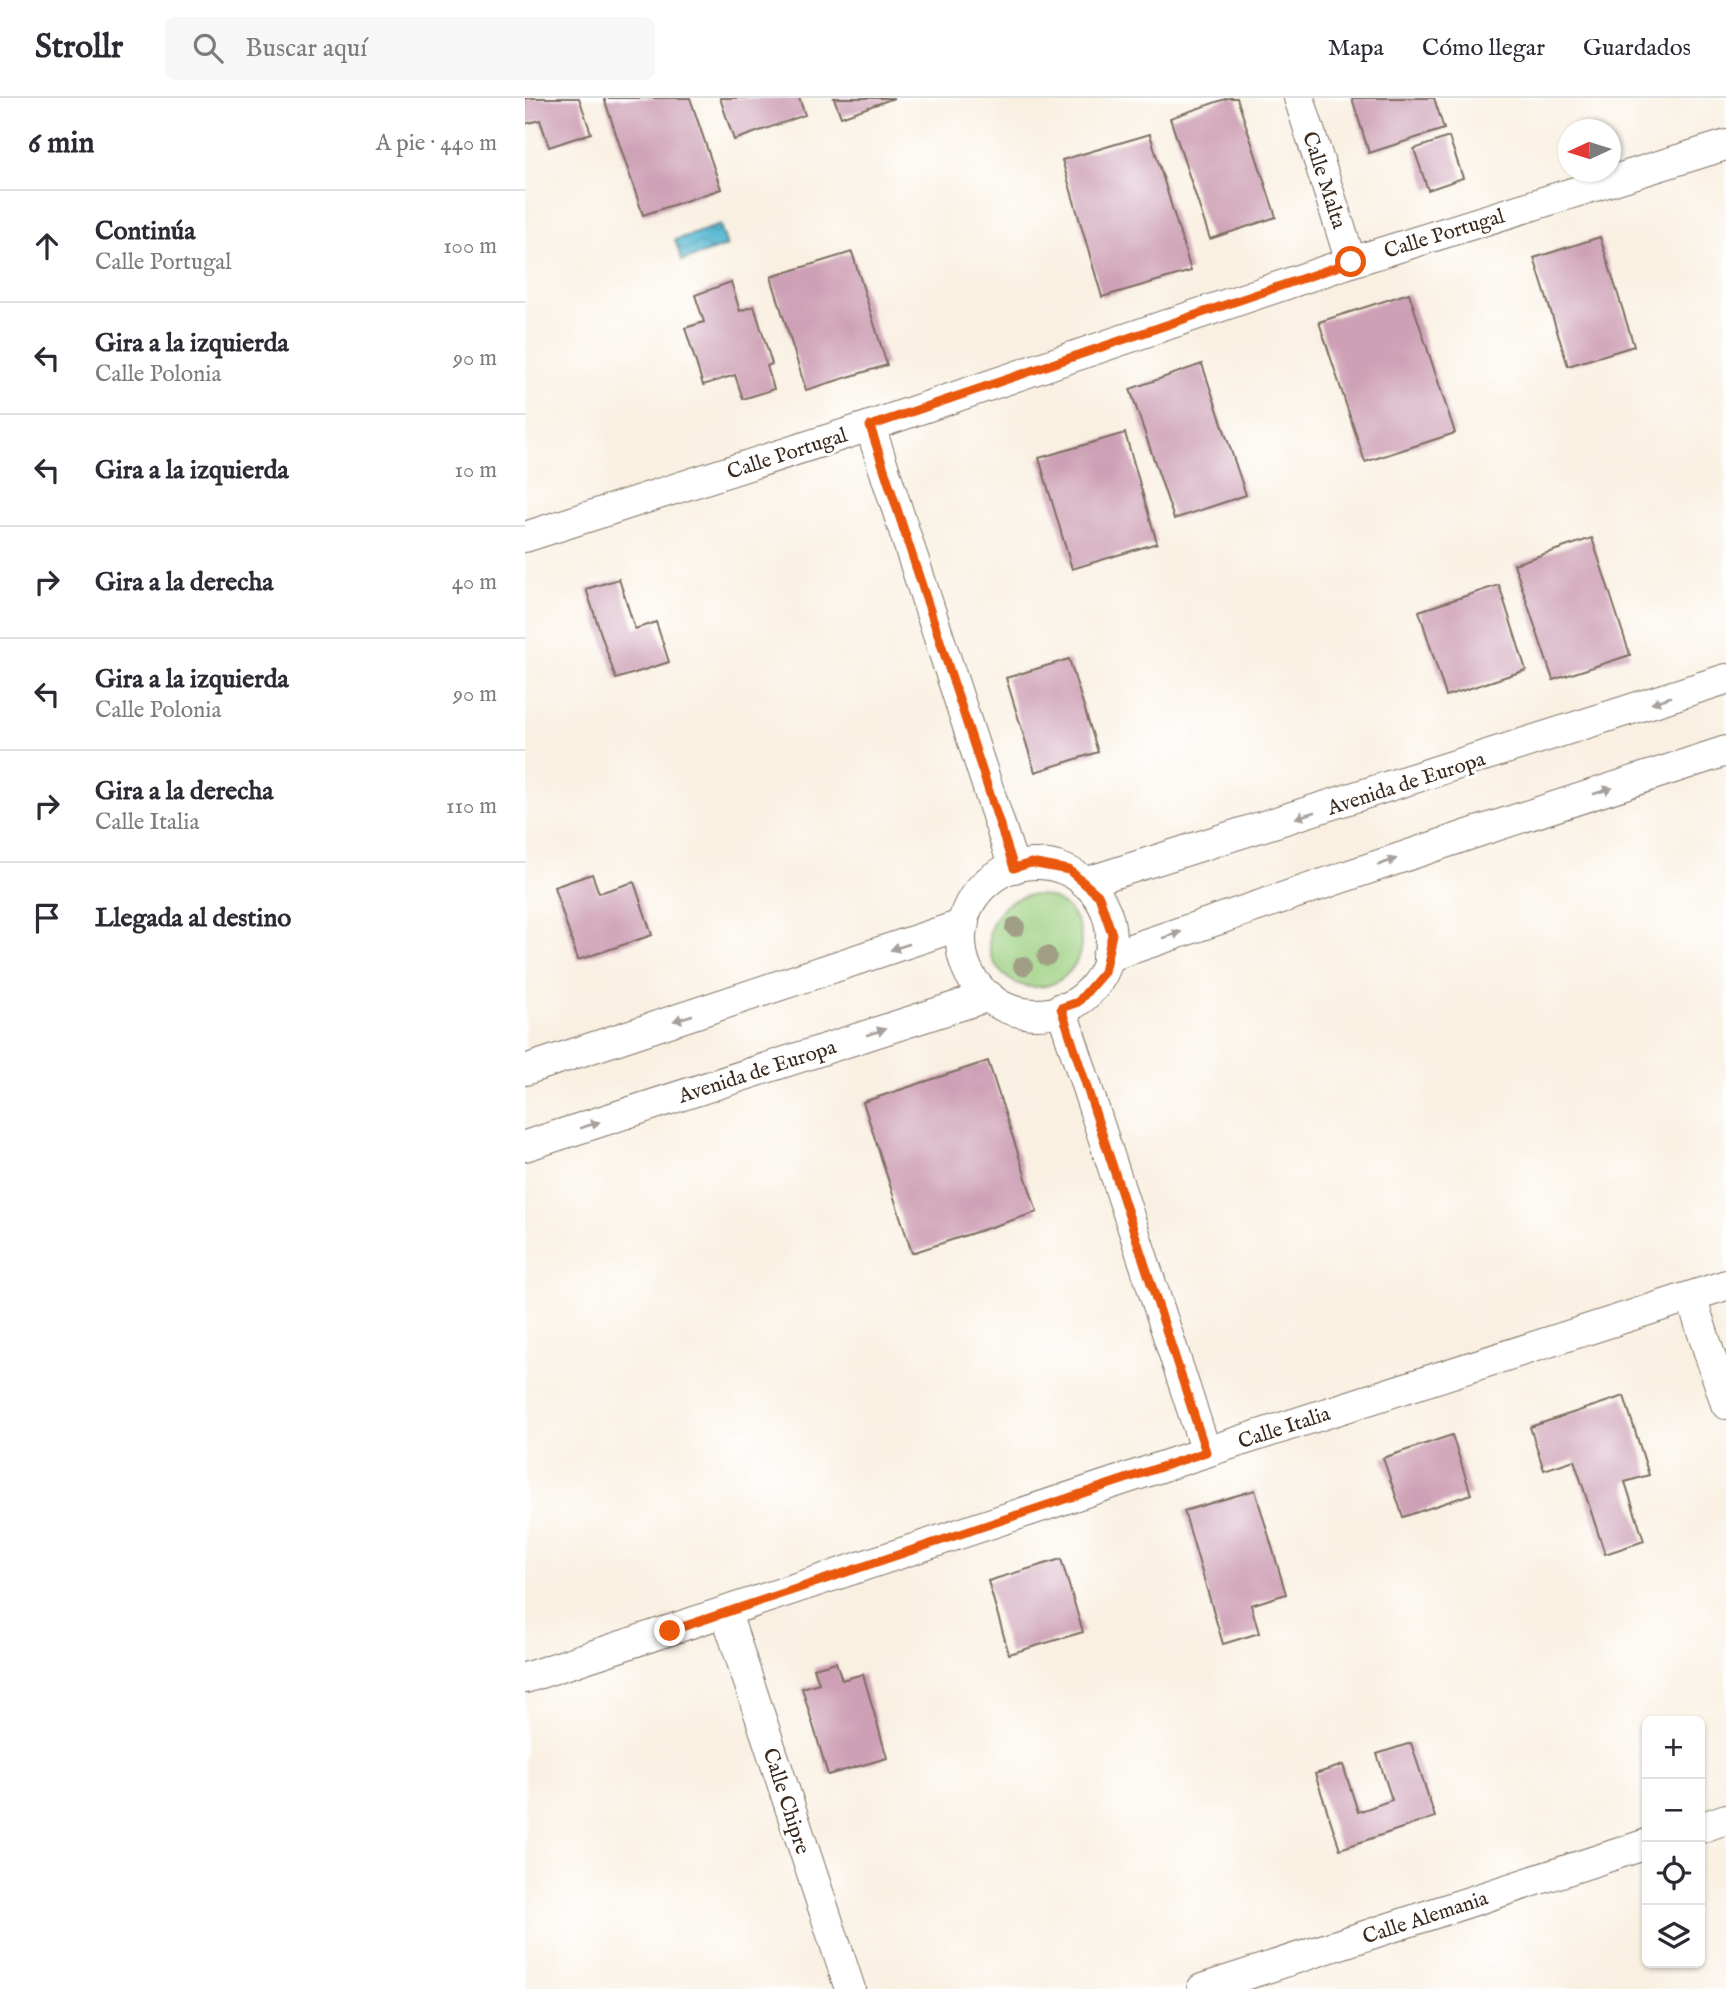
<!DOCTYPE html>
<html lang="es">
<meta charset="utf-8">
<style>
:root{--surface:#fff;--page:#f7f7f7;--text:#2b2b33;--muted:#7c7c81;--line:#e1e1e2}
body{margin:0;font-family:"IM FELL English",serif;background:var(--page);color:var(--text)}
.controls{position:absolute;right:21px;bottom:21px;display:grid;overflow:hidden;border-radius:10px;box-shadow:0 2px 5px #0004}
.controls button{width:63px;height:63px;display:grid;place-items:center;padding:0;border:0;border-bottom:2px solid var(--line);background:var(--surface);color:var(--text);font:35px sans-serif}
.compass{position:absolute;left:1033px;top:21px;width:63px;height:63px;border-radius:50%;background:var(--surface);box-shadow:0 2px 5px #0004;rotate:266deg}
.stop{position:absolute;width:21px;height:21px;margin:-16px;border:5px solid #ea580c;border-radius:50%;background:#fff}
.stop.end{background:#ea580c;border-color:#fff;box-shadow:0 2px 7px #0008}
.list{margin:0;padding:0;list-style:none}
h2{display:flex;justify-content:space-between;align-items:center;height:91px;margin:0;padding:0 28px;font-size:30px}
h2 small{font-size:23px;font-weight:400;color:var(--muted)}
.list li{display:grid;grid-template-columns:46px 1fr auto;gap:21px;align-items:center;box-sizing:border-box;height:112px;padding:0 28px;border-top:2px solid var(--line)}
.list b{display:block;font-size:26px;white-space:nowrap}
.list p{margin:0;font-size:23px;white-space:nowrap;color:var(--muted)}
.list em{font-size:23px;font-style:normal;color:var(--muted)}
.icon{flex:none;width:38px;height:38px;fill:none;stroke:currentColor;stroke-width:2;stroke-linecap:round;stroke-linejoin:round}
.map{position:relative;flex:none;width:1201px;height:1891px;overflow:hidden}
header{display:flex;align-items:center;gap:42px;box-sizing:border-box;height:98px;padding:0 35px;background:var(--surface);border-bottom:2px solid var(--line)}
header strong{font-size:33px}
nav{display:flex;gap:38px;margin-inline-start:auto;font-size:24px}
.search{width:490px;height:63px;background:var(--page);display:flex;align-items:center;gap:18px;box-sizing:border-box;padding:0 24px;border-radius:10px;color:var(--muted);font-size:26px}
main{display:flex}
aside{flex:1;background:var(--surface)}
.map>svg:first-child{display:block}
</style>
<header>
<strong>Strollr</strong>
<div class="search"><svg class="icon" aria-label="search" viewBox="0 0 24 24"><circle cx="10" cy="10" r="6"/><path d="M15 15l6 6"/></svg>Buscar aquí</div>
<nav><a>Mapa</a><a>Cómo llegar</a><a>Guardados</a></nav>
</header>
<main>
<aside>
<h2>6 min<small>A pie · 440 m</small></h2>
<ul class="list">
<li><svg class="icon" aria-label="ahead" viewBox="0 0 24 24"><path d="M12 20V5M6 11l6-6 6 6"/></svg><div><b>Continúa</b><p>Calle Portugal</p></div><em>100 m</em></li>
<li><svg class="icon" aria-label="left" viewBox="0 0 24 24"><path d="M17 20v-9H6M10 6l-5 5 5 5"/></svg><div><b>Gira a la izquierda</b><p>Calle Polonia</p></div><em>90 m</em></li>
<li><svg class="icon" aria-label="left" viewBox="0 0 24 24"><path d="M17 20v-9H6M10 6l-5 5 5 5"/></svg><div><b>Gira a la izquierda</b></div><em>10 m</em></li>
<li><svg class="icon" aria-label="right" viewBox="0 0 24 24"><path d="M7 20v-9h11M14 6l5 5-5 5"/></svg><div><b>Gira a la derecha</b></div><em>40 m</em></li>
<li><svg class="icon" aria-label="left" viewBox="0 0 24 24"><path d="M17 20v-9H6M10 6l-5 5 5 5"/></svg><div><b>Gira a la izquierda</b><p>Calle Polonia</p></div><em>90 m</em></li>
<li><svg class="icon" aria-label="right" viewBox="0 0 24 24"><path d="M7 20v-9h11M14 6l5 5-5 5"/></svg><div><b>Gira a la derecha</b><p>Calle Italia</p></div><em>110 m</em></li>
<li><svg class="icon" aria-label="arrive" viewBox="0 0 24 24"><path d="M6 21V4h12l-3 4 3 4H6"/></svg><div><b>Llegada al destino</b></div></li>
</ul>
</aside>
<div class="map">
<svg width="1201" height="1891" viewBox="0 0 1201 1891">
<defs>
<pattern id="water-waves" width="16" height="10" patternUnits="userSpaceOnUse" patternTransform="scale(1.75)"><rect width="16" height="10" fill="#52b6d0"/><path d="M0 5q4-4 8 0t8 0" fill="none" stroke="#4594a8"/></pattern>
</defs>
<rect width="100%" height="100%" fill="#fff"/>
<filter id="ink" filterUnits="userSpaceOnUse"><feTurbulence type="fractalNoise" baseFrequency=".0143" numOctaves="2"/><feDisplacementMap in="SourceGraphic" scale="14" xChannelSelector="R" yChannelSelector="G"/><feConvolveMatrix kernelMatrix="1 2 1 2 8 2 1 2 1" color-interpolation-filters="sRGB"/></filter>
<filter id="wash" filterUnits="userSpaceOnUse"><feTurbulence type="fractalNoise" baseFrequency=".00686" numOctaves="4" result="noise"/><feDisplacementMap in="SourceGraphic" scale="28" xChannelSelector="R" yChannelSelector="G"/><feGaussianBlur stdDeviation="1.57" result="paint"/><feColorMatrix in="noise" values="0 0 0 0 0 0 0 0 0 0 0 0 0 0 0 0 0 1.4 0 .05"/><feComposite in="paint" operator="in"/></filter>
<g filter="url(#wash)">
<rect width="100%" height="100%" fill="#f9f0e2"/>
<circle fill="#9bcf7f" stroke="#6b7c4e" stroke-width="2" cx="510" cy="843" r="46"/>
<path fill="url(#water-waves)" stroke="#467077" stroke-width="2" d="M195 127 202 148 157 163 150 142Z"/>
<g id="blocks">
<g fill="#cea0b5">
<path d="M0 0H54L66 35 24 49 15 22 0 26Z"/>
<path d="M79 0H165L196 91 118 117Z"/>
<path d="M195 0H274L280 17 209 42Z"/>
<path d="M309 0H369L316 19Z"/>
<path d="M703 0H712L751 119 685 141 645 20Z"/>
<path d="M827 0H909L919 31 844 55Z"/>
<path d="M625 36 666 173 577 199 537 62Z"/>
<path d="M924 39 938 80 903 92 889 51Z"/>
<path d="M1075 139 1109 248 1043 268 1009 160Z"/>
<path d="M327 154 362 267 281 292 246 179Z"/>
<path d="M206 184 215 213 229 208 247 266 242 268 249 291 218 301 210 277 178 287 160 230 179 224 170 197Z"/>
<path d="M884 195 930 335 840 364 794 224Z"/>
<path d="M677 266 721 397 649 421 605 291Z"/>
<path d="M600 335 632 445 547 471 514 360Z"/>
<path d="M1067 440 1105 557 1028 582 989 466Z"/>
<path d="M94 481 110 531 131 524 144 564 91 581 61 491Z"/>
<path d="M974 487 1001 572 921 598 894 513Z"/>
<path d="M544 561 573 654 510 674 481 580Z"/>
<path d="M67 776 74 795 109 784 127 837 53 862 29 789Z"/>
<path d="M463 963 512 1114 387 1155 338 1004Z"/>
<path d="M1099 1298 1124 1377 1100 1384 1119 1443 1080 1456 1049 1362 1019 1372 1005 1329Z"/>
<path d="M927 1337 946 1396 878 1419 858 1360Z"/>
<path d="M730 1392 761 1496 726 1507 734 1535 698 1546 659 1413Z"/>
<path d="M536 1461 558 1534 484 1556 463 1483Z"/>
<path d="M311 1564 317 1582 338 1576 362 1660 303 1677 277 1590 294 1585 289 1570Z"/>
<path d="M886 1645 910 1719 815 1751 790 1676 818 1667 833 1714 867 1702 852 1656Z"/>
</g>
</g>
</g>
<g filter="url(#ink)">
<use href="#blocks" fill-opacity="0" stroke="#7e6f63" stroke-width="2"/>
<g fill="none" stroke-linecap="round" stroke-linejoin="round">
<defs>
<g id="street">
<path d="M774 0 826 164"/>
<path d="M345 328 489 770"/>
<path d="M0 439 345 328 826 164 1201 47"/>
<circle cx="511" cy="841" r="75"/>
<path d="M559 785 1201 581"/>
<path d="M582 859 952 734 1201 653"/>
<path d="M536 910 681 1354"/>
<path d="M0 972 439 826"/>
<path d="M0 1048 464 898"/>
<path d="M1166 1199 1201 1306"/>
<path d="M201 1515 325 1891"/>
<path d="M0 1580 681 1354 1201 1187"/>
<path d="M1175 1730 1201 1721"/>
<path d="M677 1891 1122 1746"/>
</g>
</defs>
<use href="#street" stroke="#7e6f63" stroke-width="32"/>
<use href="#street" stroke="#fff" stroke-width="30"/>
</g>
<g fill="#a09f86">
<circle cx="490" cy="829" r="10"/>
<circle cx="522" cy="858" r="10"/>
<circle cx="498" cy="868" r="10"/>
</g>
<defs><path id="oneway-solid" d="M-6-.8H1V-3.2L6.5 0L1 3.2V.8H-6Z" transform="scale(1.75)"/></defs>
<g fill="#a79f9a">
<use href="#oneway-solid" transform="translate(1136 602) rotate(162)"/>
<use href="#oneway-solid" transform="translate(1078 693) rotate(-18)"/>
<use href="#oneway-solid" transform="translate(780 717) rotate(162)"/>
<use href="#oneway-solid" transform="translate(862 764) rotate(-19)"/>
<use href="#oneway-solid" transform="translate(647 837) rotate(-19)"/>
<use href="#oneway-solid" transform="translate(375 849) rotate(162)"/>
<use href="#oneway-solid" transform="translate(158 920) rotate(162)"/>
<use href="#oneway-solid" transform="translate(351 934) rotate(-18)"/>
<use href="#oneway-solid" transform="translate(65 1027) rotate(-18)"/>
</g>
</g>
<g fill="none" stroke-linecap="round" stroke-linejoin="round" filter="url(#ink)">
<path stroke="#ea580c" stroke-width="9" d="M145 1533 681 1354 536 910 553 904 579 874 587 836 574 798 544 772 506 765 489 770 345 328 826 164"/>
</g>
<g text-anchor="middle" stroke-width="6" stroke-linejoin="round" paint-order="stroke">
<g font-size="21" fill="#3b2a1e" stroke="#fff">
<text transform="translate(800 82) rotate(72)" y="7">Calle Malta</text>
<text transform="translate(919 135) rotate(-17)" y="7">Calle Portugal</text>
<text transform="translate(262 355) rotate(-18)" y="7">Calle Portugal</text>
<text transform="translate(881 685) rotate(-18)" y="7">Avenida de Europa</text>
<text transform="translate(232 973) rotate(-18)" y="7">Avenida de Europa</text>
<text transform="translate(759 1329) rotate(-18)" y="7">Calle Italia</text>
<text transform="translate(262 1703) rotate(72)" y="7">Calle Chipre</text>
<text transform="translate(900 1819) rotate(-18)" y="7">Calle Alemania</text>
</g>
</g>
</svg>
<div class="controls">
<button>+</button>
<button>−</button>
<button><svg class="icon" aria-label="locate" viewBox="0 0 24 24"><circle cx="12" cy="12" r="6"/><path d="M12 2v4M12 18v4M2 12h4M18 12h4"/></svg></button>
<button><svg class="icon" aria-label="layers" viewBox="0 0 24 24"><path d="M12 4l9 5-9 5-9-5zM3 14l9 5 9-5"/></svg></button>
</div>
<svg class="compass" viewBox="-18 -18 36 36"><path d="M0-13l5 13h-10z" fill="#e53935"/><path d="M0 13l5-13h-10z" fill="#7c7c81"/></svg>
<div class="stop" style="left:826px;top:164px"></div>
<div class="stop end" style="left:145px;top:1533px"></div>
</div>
</main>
